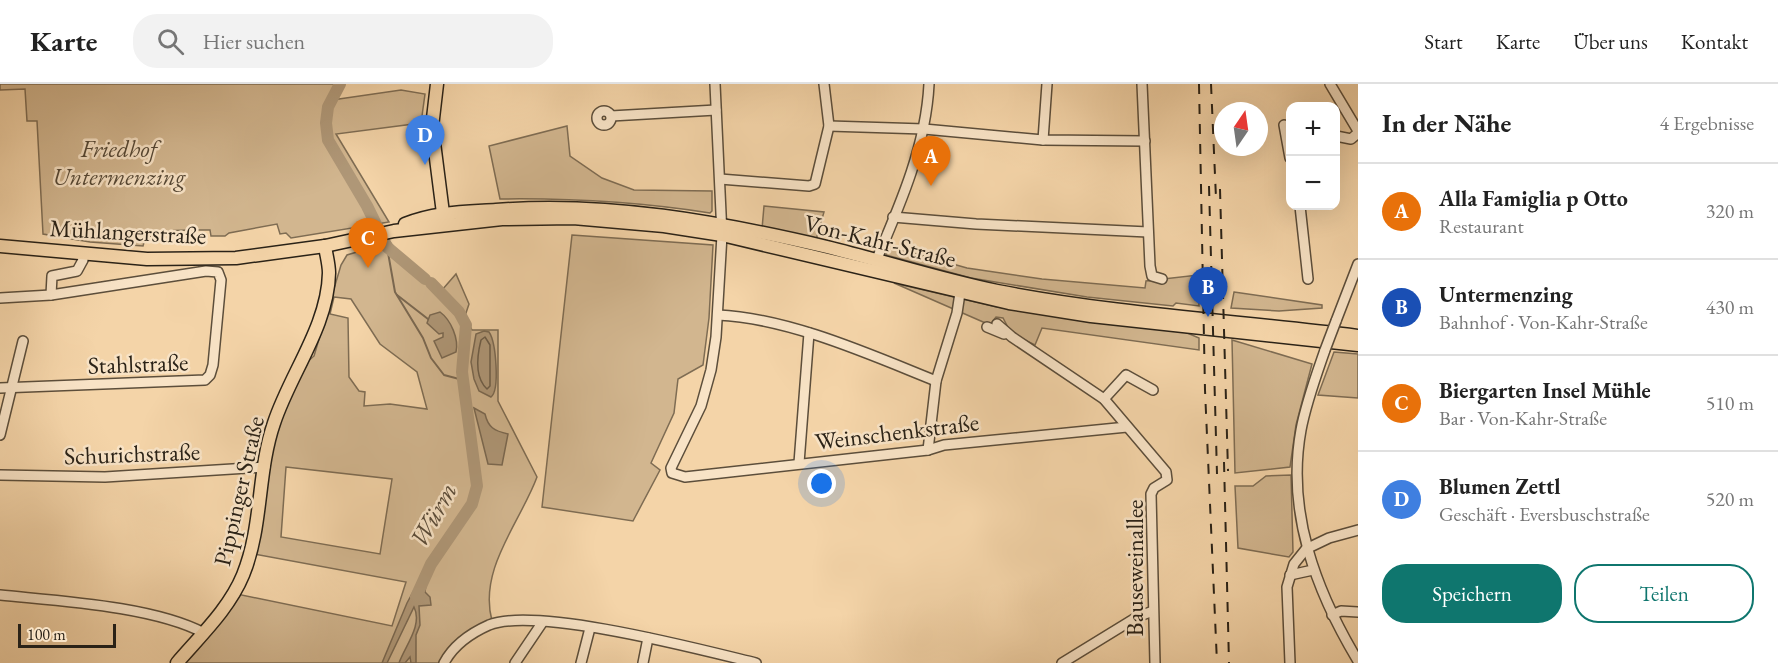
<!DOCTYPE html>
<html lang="de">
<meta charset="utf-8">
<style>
:root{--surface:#fff;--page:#f2f2f2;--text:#222;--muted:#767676;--line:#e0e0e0;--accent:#0f766e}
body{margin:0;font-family:"EB Garamond",serif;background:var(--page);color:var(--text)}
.controls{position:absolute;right:18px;top:18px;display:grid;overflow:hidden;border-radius:12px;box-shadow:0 6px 24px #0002}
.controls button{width:54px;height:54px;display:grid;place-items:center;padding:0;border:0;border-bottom:2px solid var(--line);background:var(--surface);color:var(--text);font:30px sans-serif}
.compass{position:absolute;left:1214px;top:18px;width:54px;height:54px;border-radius:50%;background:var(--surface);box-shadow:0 6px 24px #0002;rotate:13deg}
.scale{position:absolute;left:18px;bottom:15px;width:98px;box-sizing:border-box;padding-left:6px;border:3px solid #2a2217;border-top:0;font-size:16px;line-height:21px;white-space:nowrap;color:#2a2217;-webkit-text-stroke:4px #f8e3c6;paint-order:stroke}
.you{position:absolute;left:822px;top:400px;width:21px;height:21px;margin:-15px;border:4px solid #fff;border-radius:50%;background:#1a73e8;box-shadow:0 0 0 9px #1a73e833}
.badge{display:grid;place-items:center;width:39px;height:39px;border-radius:50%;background:var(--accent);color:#fff;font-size:20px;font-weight:700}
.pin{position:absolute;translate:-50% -50px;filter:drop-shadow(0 2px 3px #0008)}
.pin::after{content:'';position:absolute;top:32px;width:21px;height:18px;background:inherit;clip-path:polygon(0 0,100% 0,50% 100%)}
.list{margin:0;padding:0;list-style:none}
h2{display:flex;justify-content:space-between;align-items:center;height:78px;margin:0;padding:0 24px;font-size:26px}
h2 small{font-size:20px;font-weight:400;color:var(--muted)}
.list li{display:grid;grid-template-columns:39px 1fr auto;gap:18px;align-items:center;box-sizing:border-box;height:96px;padding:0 24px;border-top:2px solid var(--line)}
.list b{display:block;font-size:22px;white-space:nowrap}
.list p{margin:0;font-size:20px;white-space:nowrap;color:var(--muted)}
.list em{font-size:20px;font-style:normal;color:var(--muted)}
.actions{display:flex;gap:12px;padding:18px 24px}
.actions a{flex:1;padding:14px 0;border:2px solid var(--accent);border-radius:24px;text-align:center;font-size:21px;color:var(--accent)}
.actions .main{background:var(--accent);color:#fff}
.icon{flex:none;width:33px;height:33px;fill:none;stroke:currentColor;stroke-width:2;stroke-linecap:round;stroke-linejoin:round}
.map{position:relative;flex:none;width:1358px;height:579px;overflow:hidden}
header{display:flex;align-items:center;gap:36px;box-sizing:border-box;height:84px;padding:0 30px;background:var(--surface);border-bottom:2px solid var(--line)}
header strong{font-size:28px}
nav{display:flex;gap:33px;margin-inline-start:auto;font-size:21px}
.search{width:420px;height:54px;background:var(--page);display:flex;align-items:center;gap:15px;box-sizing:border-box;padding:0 21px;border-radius:24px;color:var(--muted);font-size:22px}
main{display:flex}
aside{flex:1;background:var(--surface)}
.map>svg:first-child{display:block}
</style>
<header>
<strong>Karte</strong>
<div class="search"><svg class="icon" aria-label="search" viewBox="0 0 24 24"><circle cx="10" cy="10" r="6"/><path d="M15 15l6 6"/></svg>Hier suchen</div>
<nav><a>Start</a><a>Karte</a><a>Über uns</a><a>Kontakt</a></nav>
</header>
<main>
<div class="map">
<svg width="1358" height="579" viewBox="0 0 1358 579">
<rect width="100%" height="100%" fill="#f4d4a8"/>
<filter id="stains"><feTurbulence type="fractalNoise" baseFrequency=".00333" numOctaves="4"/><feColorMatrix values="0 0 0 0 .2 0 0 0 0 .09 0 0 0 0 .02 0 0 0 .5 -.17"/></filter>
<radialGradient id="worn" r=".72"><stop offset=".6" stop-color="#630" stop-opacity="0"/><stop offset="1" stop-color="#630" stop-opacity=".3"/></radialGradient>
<g fill="#d2b68f" stroke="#7e6c53" stroke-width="1.5" fill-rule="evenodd">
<path d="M0 0H343L332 16 401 6 425 10 421 39 336 50 389 138 291 154 286 149 280 150 277 140 229 149 225 152H211L210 146C194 147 148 141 143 162L90 158 43 150 37 37H27L25 5 0 6Z"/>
<path d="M567 42 570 72 602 94 634 106 712 107V127L710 129C639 118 571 114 500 115L489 62Z"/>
<path d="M764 122 824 128 816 156 762 145Z"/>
<path d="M572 151 713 161 709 234 703 281 678 295 674 329 651 379 660 386 633 437 542 423Z"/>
<path d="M390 158 405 177 442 206 456 190 469 220 465 232 472 246H498V317L537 393C520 439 478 485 492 537L441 579H182L237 510 392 542 406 498 254 470C262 422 276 300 314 272L341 181 347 171ZM334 213 351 215 380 260 417 288 427 325 390 320 364 322 365 308 359 307 349 293 348 234 330 230ZM286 383 392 395 380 470 281 453Z"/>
<path d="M889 162 967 184 1042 195 1145 204 1146 197 1198 191 1199 222 1176 219 1173 222 1087 213 971 194 886 171Z"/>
<path d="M894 199 997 223 1185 248 1199 254V266L1042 244 1035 261 1011 249 1003 234 996 233 990 241Z"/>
<path d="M1234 208 1322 221V224L1279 227 1231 224Z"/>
<path d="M1232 256 1312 280 1296 341 1290 383 1235 389Z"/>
<path d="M1334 268 1358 270V314L1318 311Z"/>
<path d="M1291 391 1293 468 1289 473 1238 464 1235 402H1253L1266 392Z"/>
</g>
<g fill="#af9777" stroke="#7a6851" stroke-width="1.5">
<path d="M440 228C451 236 459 255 456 268L442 274 434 257 443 253V249L439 250 427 239 430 231Z"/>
<path d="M484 247 489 248C496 258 500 306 491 313L479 307 474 295 471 278 476 250Z"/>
<path d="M474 324 485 330C488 343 494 347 508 350L502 381 488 380Z"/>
<path d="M419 497 426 501 425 508 430 513 431 521 419 522 420 541 416 551V579H411L410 573 405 579H399C405 562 423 541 414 523L387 579H382L407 519Z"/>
</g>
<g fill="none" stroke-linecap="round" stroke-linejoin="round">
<path stroke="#6c5c47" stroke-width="1.5" d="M485 253 490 261V302L487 305C474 293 477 272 481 256Z"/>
<g stroke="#7a6851" stroke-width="2">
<path d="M387 163 395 208 423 254 431 274 444 291 463 296"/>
<path d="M397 211 428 235"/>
</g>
<g stroke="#af9777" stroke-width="12">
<path d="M340 0 328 23 326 39 328 56 367 122 387 163 425 195"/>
<path d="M416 513 431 480 472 420 477 402 462 288 466 241 459 228 431 199"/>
</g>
<defs>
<g id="minor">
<path d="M715 0 722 151 716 253 711 286 701 322 671 384 672 389 685 393 928 366 944 361 1127 343"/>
<path d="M1142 0 1150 182 1152 192 1162 195"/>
<path d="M1330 0 1358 47"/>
<circle cx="604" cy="34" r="7"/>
<path d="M611 32 716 26"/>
<path d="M829 42 924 45 1043 56 1145 57"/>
<path d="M1290 43 1284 41 1290 74"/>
<path d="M1336 52 1351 55 1358 49"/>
<path d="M1043 56 1047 0"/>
<path d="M720 95 809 102 815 100 829 42 824 0"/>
<path d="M1300 122 1308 195"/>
<path d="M893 133 976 140 1148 148"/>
<path d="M876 177C900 121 926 62 929 0"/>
<path d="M51 211 52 192 77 187 83 176V169"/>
<path d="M0 214 51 211 206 187 218 188 221 196 213 281 210 291 205 296 0 304"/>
<path d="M718 231C789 234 871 271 936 297"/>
<path d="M1336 237 1358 180"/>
<path d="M997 240 1012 253 1104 315 1166 388 1167 396 1154 404 1151 410 1155 579"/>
<path d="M987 243 1004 250"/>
<path d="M1325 266C1316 292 1306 319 1301 346 1286 428 1316 507 1358 577"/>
<path d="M1104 315 1126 291 1153 306"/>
<path d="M0 351 23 257"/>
<path d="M928 366 936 297 957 229 960 209"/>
<path d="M799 379 809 249"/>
<path d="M0 391 105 393 265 383"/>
<path d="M1290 491 1313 486"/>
<path d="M0 511C58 517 153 522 204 549"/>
<path d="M1332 531 1341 527 1358 528"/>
<path d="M444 579C453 562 471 549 489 541 536 522 702 566 756 579"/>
<path d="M515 579 542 539"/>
<path d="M581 579 590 544"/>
<path d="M643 579 648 554"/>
<path d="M1062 579 1137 533 1153 527"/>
<path d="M1290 579 1287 503 1294 480 1306 465 1329 454 1358 446"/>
</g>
<g id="major">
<path d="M437 0 432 43 444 137"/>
<path d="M405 140C434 128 466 128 496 126 607 117 720 138 827 163 884 177 939 195 997 207 1116 230 1238 237 1358 252"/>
<path d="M0 162 147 175 236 174 325 162 394 147 502 135 573 134 664 142 722 151 1009 219 1091 232 1358 261"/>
<path d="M177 579C200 552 229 525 243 491 263 442 257 388 274 339 290 290 328 242 329 189 329 180 326 170 325 162"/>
</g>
</defs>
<use href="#minor" stroke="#5c4e3b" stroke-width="12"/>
<use href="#major" stroke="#2a2217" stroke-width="15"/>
<use href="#minor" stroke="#f8e3c6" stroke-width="9"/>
<use href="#major" stroke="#f4d4a8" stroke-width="12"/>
<g stroke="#2a2217" stroke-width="2" stroke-dasharray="10 10" stroke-linecap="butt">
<path d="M1199 0 1205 306 1217 579"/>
<path d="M1211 0 1216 114"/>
<path d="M1209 102 1217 390"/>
<path d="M1220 105 1228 387"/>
<path d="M1224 378 1229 579"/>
</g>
<defs>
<path id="minor-bridge" d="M1325 266 1336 237"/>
</defs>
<use href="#minor-bridge" stroke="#5c4e3b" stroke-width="12" stroke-linecap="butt"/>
<use href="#minor-bridge" stroke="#f8e3c6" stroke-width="9"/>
</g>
<g text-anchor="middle" stroke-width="5" stroke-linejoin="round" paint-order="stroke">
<g font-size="24" font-style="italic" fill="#544735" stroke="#f8e3c6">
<text x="119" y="73">Friedhof<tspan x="119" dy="28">Untermenzing</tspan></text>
</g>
<g font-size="24" fill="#2a2217" stroke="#f8e3c6">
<text transform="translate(128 148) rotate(3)" y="8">Mühlangerstraße</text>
<text transform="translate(880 157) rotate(14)" y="8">Von-Kahr-Straße</text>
<text transform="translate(138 280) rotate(-2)" y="8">Stahlstraße</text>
<text transform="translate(897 348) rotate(-7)" y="8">Weinschenkstraße</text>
<text transform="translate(132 370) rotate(-2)" y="8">Schurichstraße</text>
<text transform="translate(239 407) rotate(-77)" y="8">Pippinger Straße</text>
<text transform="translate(1135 484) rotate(-90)" y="8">Bauseweinallee</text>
</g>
<g font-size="26" font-style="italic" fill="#594b39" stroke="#f8e3c6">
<text transform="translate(433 431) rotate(-61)" y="9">Würm</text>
</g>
</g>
<rect width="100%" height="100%" filter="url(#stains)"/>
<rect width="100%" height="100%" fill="url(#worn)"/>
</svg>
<div class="controls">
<button>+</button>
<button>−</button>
</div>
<svg class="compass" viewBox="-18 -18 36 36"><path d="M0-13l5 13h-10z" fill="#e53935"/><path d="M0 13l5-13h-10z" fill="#767676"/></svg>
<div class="scale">100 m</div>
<div class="you"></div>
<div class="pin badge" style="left:931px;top:102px;background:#e8710a">A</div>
<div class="pin badge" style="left:1208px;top:233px;background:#1a4fb4">B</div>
<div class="pin badge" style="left:368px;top:184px;background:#e8710a">C</div>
<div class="pin badge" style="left:425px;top:81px;background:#3f7fe0">D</div>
</div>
<aside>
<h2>In der Nähe<small>4 Ergebnisse</small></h2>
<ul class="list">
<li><span class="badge" style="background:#e8710a">A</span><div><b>Alla Famiglia p Otto</b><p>Restaurant</p></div><em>320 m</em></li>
<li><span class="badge" style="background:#1a4fb4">B</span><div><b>Untermenzing</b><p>Bahnhof · Von-Kahr-Straße</p></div><em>430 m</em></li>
<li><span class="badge" style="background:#e8710a">C</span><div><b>Biergarten Insel Mühle</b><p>Bar · Von-Kahr-Straße</p></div><em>510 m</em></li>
<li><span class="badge" style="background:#3f7fe0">D</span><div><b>Blumen Zettl</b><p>Geschäft · Eversbuschstraße</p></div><em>520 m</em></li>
</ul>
<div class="actions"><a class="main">Speichern</a><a>Teilen</a></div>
</aside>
</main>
